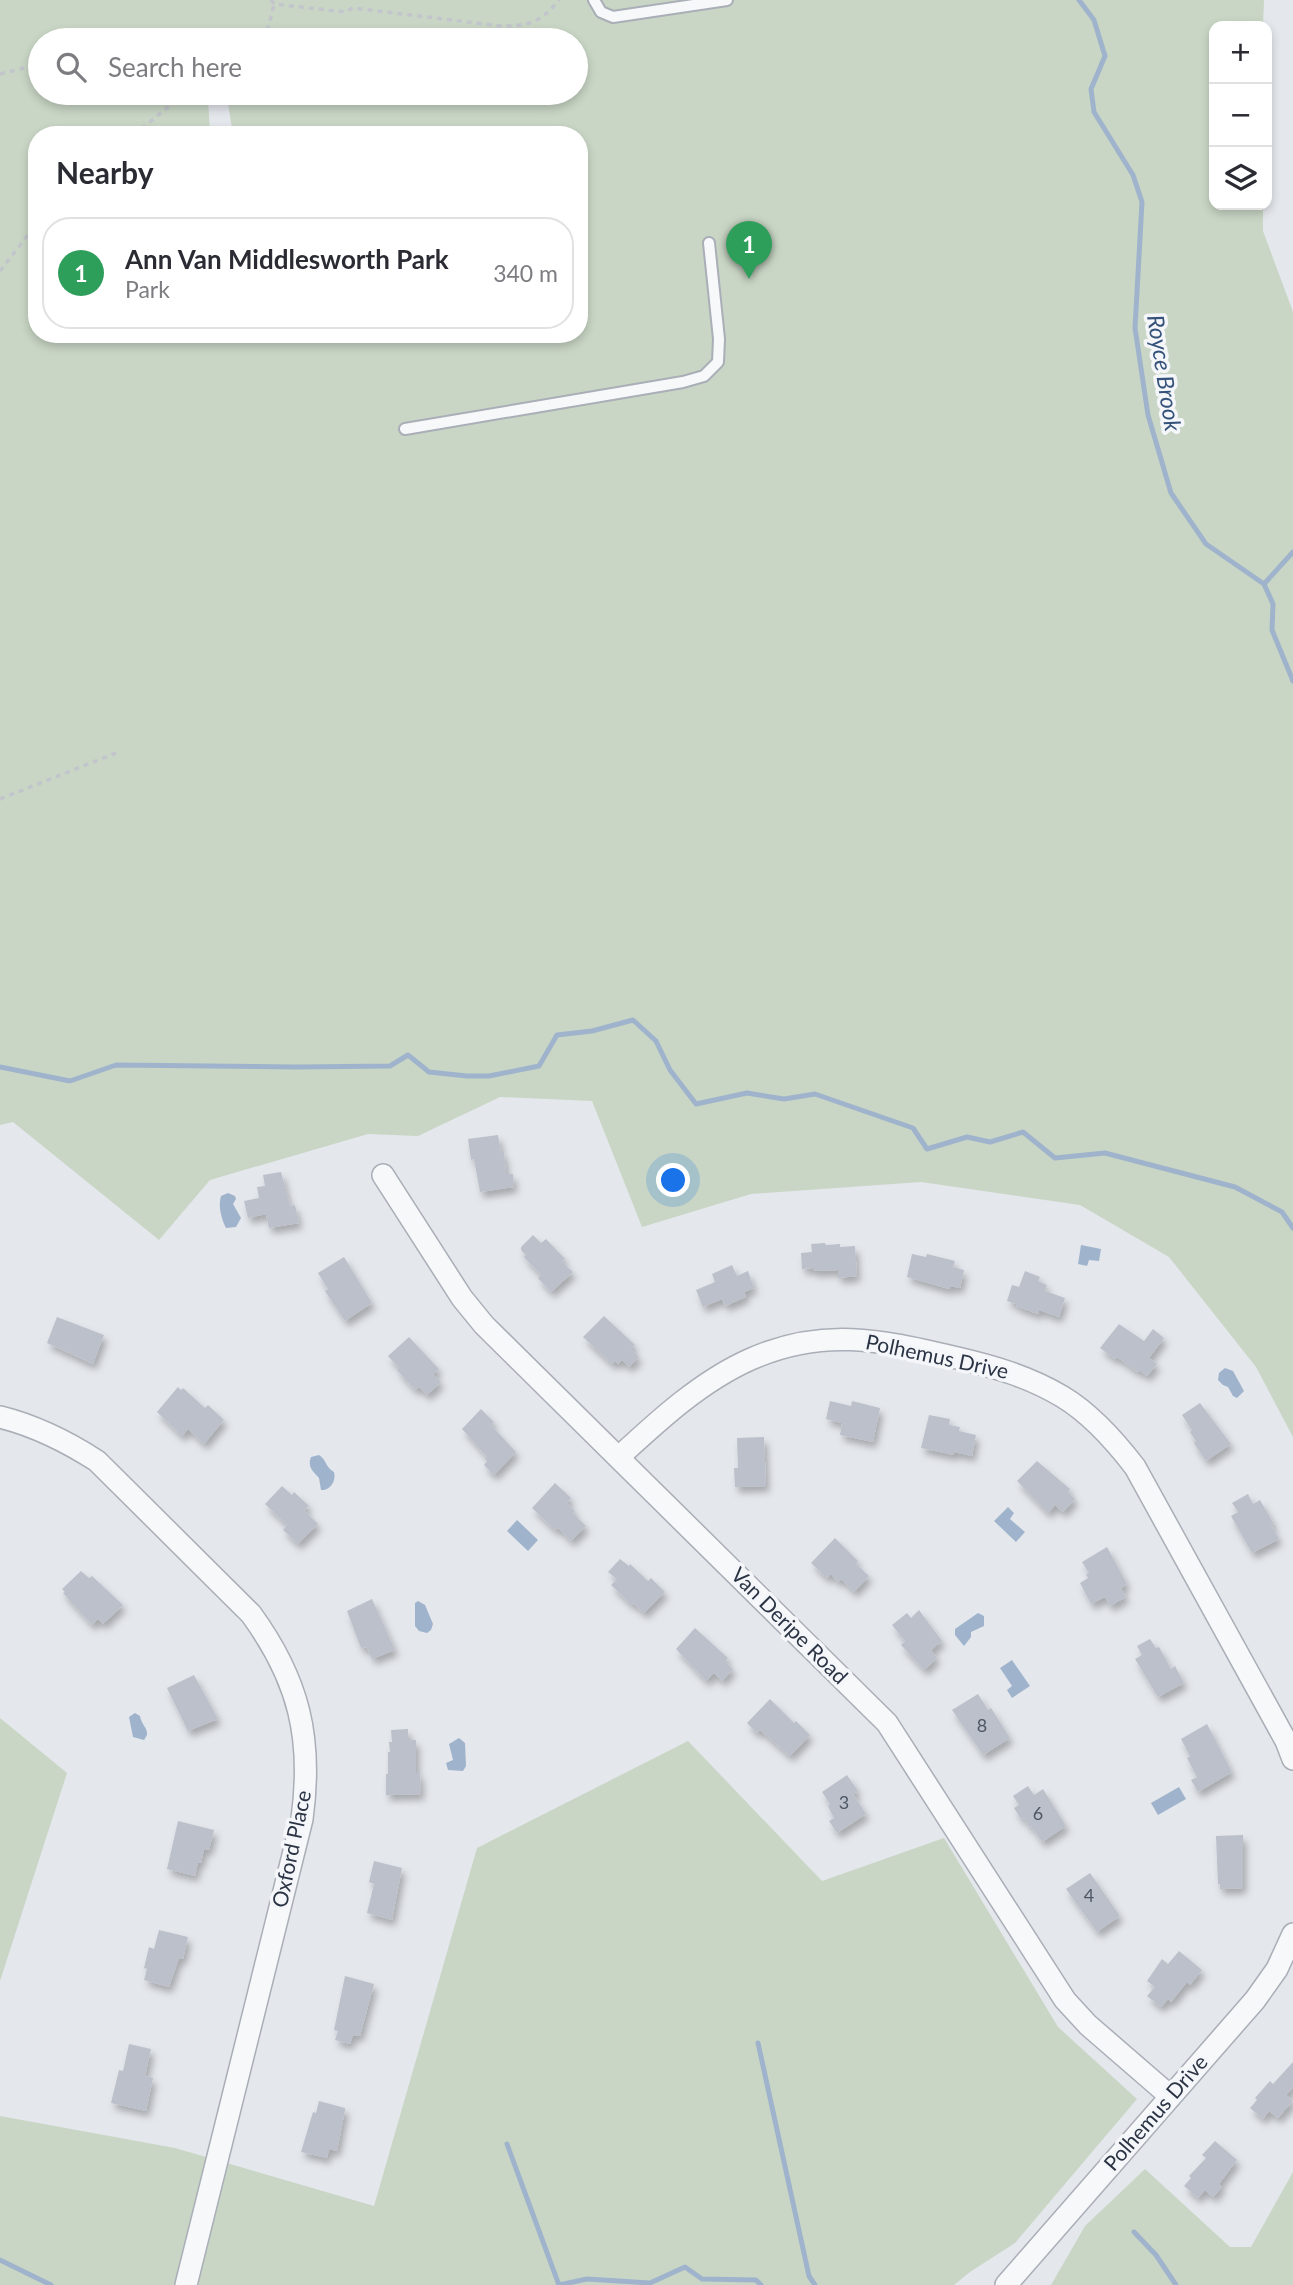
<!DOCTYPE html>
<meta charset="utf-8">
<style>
:root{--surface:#fff;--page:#f2f2f3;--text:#2b2b33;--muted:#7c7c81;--line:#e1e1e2;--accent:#d1495b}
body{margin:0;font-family:Lato,sans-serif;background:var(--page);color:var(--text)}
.controls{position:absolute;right:21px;top:21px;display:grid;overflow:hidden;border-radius:14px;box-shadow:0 4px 10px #0003}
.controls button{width:63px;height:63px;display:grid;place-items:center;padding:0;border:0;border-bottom:2px solid var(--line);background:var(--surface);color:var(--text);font:35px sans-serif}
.you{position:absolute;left:674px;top:1181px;width:24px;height:24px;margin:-18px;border:5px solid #fff;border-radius:50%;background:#1a73e8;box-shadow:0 0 0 10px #1a73e833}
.badge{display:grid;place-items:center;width:46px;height:46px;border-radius:50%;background:var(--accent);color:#fff;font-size:23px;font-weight:700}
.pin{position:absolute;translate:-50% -58px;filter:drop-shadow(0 2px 4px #0008)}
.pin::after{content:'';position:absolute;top:37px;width:24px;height:21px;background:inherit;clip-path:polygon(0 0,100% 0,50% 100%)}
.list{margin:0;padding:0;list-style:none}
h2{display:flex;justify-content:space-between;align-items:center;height:91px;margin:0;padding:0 28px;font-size:30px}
h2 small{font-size:23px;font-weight:400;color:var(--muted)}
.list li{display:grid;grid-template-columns:46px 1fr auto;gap:21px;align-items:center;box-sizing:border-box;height:112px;margin:0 14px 14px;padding:0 14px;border:2px solid var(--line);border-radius:28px}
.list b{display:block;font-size:26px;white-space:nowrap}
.list p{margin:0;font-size:23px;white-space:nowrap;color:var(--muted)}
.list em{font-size:23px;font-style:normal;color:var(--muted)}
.icon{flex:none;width:38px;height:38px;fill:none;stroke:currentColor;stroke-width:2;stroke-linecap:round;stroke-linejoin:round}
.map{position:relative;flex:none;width:1293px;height:2285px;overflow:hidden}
.search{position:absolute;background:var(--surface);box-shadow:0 4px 10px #0003;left:28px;top:28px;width:560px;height:77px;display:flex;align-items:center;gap:18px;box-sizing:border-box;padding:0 24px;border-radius:38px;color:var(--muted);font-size:26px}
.panel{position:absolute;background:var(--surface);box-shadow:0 4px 10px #0003;left:28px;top:126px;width:560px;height:217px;border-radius:28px}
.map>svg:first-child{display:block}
</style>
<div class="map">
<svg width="1293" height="2285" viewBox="0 0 1293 2285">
<defs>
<filter id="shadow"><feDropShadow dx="3.5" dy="6" stdDeviation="3.5" flood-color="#0004"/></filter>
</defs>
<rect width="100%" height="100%" fill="#e4e7ec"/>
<g fill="#c9d6c5" fill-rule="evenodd">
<path d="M0 0H1264L1263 26H1214V205H1263V231L1293 312V1437L1256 1367 1169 1257 1080 1205 921 1182 751 1194 642 1227 592 1101 500 1097 418 1136 368 1134 210 1180 159 1240 13 1122 0 1125ZM40 40H576V93H40ZM227 96 232 129 210 131 208 100ZM37 135H579V334H37Z"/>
<path d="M0 1718 67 1773 0 1981Z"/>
<path d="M688 1741 822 1881 944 1838 1058 2027 1137 2099 1015 2243 970 2272 954 2285H0V2116L175 2148 374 2206 477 1848Z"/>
<path d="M1145 2169 1230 2247H1251L1293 2172V2285H1051L1085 2226Z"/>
</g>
<g fill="#9fb4cc">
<path d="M228 1193 235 1196 236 1199 233 1204 241 1218 236 1227 226 1228C221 1218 218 1206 221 1196Z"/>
<path d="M1081 1245 1101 1249 1099 1261 1089 1260 1087 1266 1078 1264Z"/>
<path d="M1225 1368 1233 1371 1244 1391 1237 1398 1233 1396 1228 1387 1223 1385 1218 1380 1219 1373Z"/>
<path d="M319 1455C326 1459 326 1468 334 1472 336 1480 332 1488 324 1490H321L319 1478C313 1471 307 1467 311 1457Z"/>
<path d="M1008 1507 1014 1513 1010 1519 1025 1532 1016 1542 994 1521Z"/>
<path d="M517 1520 538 1540 528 1551 507 1531Z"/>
<path d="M418 1601 425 1605 433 1624 431 1630 427 1633 419 1631 415 1626V1603Z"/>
<path d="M978 1613 984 1616V1626L971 1632V1637L964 1646 955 1635V1629Z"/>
<path d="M1012 1660 1030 1686 1012 1698 1007 1690 1012 1686 1000 1668Z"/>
<path d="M135 1713 140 1716C141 1724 148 1728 147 1735L144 1740 133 1737 129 1717Z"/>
<path d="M459 1738 465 1743 466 1766 463 1771 448 1770 446 1763 453 1760 449 1744Z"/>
<path d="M1179 1787 1186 1799 1158 1815 1151 1803Z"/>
</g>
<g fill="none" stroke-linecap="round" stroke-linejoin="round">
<g stroke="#9fb4cc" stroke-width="5">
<path d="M1079 0 1094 20 1105 56 1091 89 1094 112 1133 175 1142 202 1135 328 1148 415 1171 493 1206 544 1264 584 1273 604 1272 630 1293 681"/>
<path d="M1264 584 1293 552"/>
<path d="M0 1067 70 1081 116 1065 296 1067 390 1066 408 1055 429 1072 467 1076H489L539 1066 557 1035 592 1031 633 1020 656 1041 670 1070 696 1104 747 1093 784 1099 815 1094 913 1128 927 1149 967 1137 990 1142 1023 1132 1055 1158 1105 1153 1235 1187 1282 1212 1293 1228"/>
<path d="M758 2043 809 2276 815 2285"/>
<path d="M507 2144 559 2285 587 2279 650 2283 685 2267 702 2279 756 2280 761 2285"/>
<path d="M1134 2232 1156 2255 1176 2285"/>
<path d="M0 2260 51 2285"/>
</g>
</g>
<g fill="#bbc0ca" filter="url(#shadow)">
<path d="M498 1135 501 1153H504L506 1174H513L514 1187 480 1192 474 1159 471 1160 468 1139Z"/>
<path d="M281 1172 290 1206 295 1205 299 1223 269 1228 266 1214 248 1218 244 1201 259 1198 257 1187 265 1186 263 1175Z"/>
<path d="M533 1235 541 1243 546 1239 565 1259 562 1262 573 1272 551 1292 538 1278 541 1275 524 1257 526 1255 521 1250V1247Z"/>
<path d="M825 1243 826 1245 840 1244V1247L855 1246 857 1276 838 1278V1270L813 1271V1268L802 1269 801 1253 812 1252 811 1244Z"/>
<path d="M912 1254 926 1257 927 1254 955 1261 953 1267 964 1270 960 1288 950 1286 949 1289 907 1277Z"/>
<path d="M344 1257 372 1303 345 1321 325 1291 328 1289 318 1273Z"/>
<path d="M732 1265 737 1276 748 1271 754 1288 744 1292 746 1297 725 1306 722 1299 703 1307 696 1290 715 1282 712 1274Z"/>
<path d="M1025 1271 1040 1277 1038 1281 1047 1285 1045 1291 1065 1298 1059 1317 1039 1310 1038 1314 1016 1306V1304L1007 1301 1012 1285 1019 1287Z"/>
<path d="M604 1316 635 1345 631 1349 639 1357 629 1367 622 1360 618 1364 615 1361 612 1364 583 1337Z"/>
<path d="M57 1317 104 1335 93 1364 47 1343Z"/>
<path d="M1119 1324 1144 1341 1153 1329 1164 1338 1149 1358 1157 1364 1147 1376 1139 1370 1138 1372 1117 1357 1115 1359 1100 1348Z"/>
<path d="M409 1337 439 1369 433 1374 441 1382 427 1395 419 1387 415 1390 397 1370 399 1368 388 1356Z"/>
<path d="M178 1387 181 1390 183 1388 205 1408 208 1405 224 1420 204 1444 188 1429 182 1436 157 1412Z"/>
<path d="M830 1401 851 1406 852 1401 880 1408 873 1442 840 1435 842 1423 826 1419Z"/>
<path d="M1200 1403 1231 1444 1206 1461 1194 1443 1196 1441 1190 1432 1192 1430 1182 1415Z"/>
<path d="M481 1409 494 1422 491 1425 516 1452 494 1475 484 1465 487 1461 485 1459 487 1457 462 1429Z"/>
<path d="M929 1415 950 1419 949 1425 960 1427 959 1431 976 1435 972 1456 954 1452V1455L921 1448Z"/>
<path d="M764 1437 766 1486 735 1487 734 1468H738L737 1438Z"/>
<path d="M1037 1461 1070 1489 1068 1492 1075 1499 1063 1512 1055 1505 1048 1513 1017 1481Z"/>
<path d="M555 1483 571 1498 567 1503 575 1511 573 1513 586 1526 571 1541 558 1528 555 1530 532 1508Z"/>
<path d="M282 1486 292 1495 294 1492 309 1506 304 1510 318 1524 298 1544 283 1530 287 1525 265 1504Z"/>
<path d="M1248 1494 1253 1504 1260 1500 1274 1524 1271 1525 1279 1539 1252 1553 1231 1516 1238 1512 1232 1503Z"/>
<path d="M835 1538 858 1561 856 1564 869 1576 854 1592 841 1579 838 1582 831 1574 827 1578 811 1563Z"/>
<path d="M1107 1547 1127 1584 1121 1588 1126 1597 1110 1606 1105 1597 1091 1604 1080 1583 1088 1578 1086 1574 1089 1573 1082 1562Z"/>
<path d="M620 1559 629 1566 630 1564 648 1581 651 1578 665 1592 644 1613 633 1603 632 1605 611 1585 617 1579 608 1572Z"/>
<path d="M81 1571 89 1578 92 1576 123 1605 103 1624 98 1619 92 1625 63 1593 65 1592 62 1589Z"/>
<path d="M372 1599 395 1650 372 1659 367 1647 361 1648 347 1611Z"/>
<path d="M919 1610 942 1641 931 1650 937 1658 924 1670 901 1645 905 1641 892 1625 907 1613 911 1618Z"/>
<path d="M695 1628 728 1658 725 1662 733 1669 722 1681 714 1673 706 1681 676 1649Z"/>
<path d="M1150 1639 1156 1648 1159 1647 1171 1669 1175 1666 1184 1683 1158 1697 1135 1659 1142 1655 1137 1646Z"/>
<path d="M194 1675 218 1719 188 1731 167 1688Z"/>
<path d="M978 1694 988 1710 991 1708 1010 1738 983 1755 952 1710Z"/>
<path d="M770 1699 794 1723 796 1721 810 1735 790 1756 760 1730 757 1733 747 1723Z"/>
<path d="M1207 1724 1232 1772 1198 1792 1191 1780 1197 1777 1187 1758 1190 1756 1181 1739Z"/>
<path d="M408 1729V1740H416V1773H420L421 1794 386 1795V1774H388V1752H390L389 1742H392L391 1730Z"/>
<path d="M847 1775 858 1791 853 1794 866 1814 837 1833 829 1821 834 1818 828 1806 830 1804 822 1792Z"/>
<path d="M1028 1786 1034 1795 1043 1789 1066 1826 1042 1842 1031 1826 1029 1827 1024 1818 1021 1819 1014 1808 1019 1805 1013 1796Z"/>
<path d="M178 1821 214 1830 209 1850 204 1849 201 1863 198 1862 195 1876 167 1869Z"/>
<path d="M1243 1835V1888L1220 1889V1884H1218L1216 1836Z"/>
<path d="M374 1861 402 1868 392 1920 367 1913 374 1884 369 1882Z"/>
<path d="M1090 1873 1120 1916 1097 1932 1066 1889Z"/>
<path d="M159 1930 188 1937 183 1959 179 1958 169 1987 144 1980 147 1969 144 1968 149 1947 154 1949Z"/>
<path d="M1179 1951 1202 1970 1190 1985 1187 1982 1171 2002 1168 1999 1161 2007 1147 1996 1155 1987 1147 1981 1162 1959 1168 1964Z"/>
<path d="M345 1976 374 1984 360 2036 353 2035 350 2044 335 2040 338 2031 334 2030Z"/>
<path d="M129 2044 151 2049 145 2076 153 2078 146 2111 111 2103 119 2070 123 2071Z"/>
<path d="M1293 2062V2087L1286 2095 1293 2101 1278 2118 1269 2111 1263 2119 1250 2108 1257 2100 1255 2098 1270 2081 1273 2084Z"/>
<path d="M319 2101 345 2108V2110L337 2151 329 2149 327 2158 301 2152 313 2112 316 2113Z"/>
<path d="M1215 2141 1237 2160 1219 2184 1222 2187 1213 2197 1205 2190 1198 2198 1184 2186 1191 2178 1189 2176 1206 2158 1202 2155Z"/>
</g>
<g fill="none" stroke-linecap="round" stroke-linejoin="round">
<defs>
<g id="service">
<path d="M594 0 601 12 613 17 727 0"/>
<path d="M405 429 683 382 704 376 718 362 719 339 709 243"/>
</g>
<g id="minor">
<path d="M383 1175 462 1298 484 1325 887 1723 1065 2000 1088 2025 1170 2096"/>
<path d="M0 1417C36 1426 66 1441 97 1461L251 1614C299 1680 313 1738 302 1819L186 2285"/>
<path d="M619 1457C658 1421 701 1381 751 1359 823 1327 880 1340 953 1357 992 1366 1028 1376 1063 1397 1091 1414 1115 1441 1135 1467L1286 1741 1293 1759"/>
<path d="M1006 2285 1255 2000 1277 1969 1293 1934"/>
</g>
</defs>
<use href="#service" stroke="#a9aeb7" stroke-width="14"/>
<use href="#minor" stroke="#a9aeb7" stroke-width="24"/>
<g stroke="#c2c5cb" stroke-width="3.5" stroke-dasharray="5 5" stroke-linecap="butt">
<path d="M271 0 274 4 345 12 353 8 501 26C530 26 541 22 559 0"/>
<path d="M265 40 274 5"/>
<path d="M0 74 40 64"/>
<path d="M134 135 173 103 194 93"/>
<path d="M0 271 37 223"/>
<path d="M0 799 121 751"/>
</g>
<use href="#service" stroke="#f7f8fa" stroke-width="10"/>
<use href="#minor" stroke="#f7f8fa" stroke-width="21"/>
</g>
<g text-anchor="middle" stroke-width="7" stroke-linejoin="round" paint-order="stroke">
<g font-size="18" fill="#4f5766">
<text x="982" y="1732">8</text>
<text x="844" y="1809">3</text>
<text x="1038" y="1820">6</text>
<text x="1089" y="1902">4</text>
</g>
<g font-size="21" fill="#2b3445" stroke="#f4f6f9">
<text transform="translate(937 1357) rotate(12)" y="7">Polhemus Drive</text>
<text transform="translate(789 1626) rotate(45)" y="7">Van Deripe Road</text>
<text transform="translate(292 1849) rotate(-78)" y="7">Oxford Place</text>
<text transform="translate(1156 2113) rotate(-49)" y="7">Polhemus Drive</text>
</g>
<g font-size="23" font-style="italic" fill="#34527a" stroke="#f4f6f9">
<text transform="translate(1164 373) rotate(81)" y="8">Royce Brook</text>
</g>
</g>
</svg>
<div class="controls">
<button>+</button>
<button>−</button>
<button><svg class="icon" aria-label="layers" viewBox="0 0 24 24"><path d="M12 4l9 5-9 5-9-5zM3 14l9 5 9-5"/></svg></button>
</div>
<div class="you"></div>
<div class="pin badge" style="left:749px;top:279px;background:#2e9e5b">1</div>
<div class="search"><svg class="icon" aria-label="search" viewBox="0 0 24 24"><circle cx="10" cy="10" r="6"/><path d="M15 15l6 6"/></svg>Search here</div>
<section class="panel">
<h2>Nearby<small></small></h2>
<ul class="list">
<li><span class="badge" style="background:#2e9e5b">1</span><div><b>Ann Van Middlesworth Park</b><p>Park</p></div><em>340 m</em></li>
</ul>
</section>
</div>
